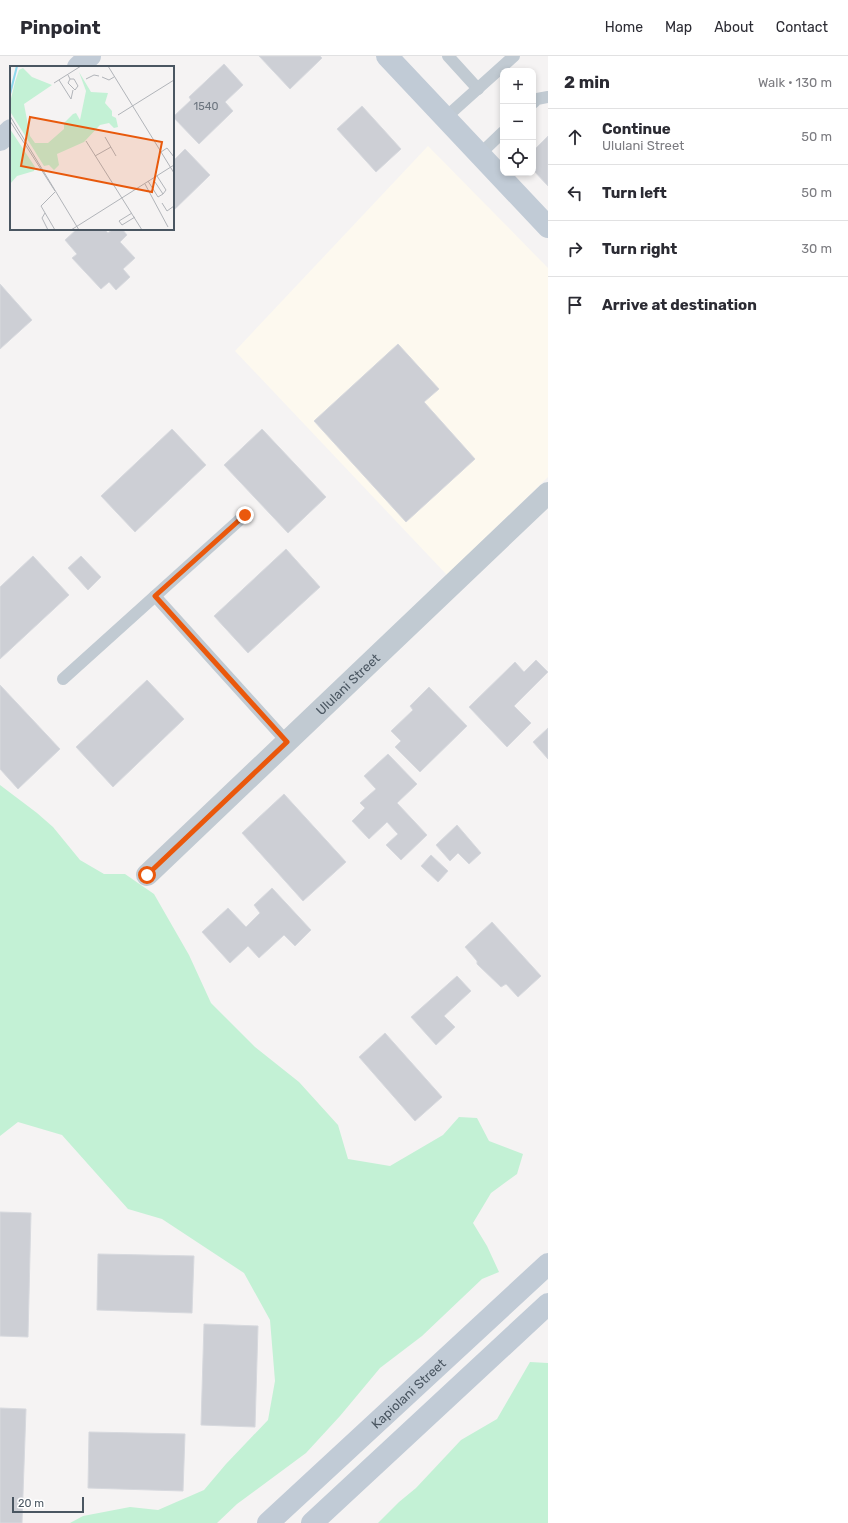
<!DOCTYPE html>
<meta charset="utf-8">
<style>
:root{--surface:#fff;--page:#f2f2f3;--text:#2b2b33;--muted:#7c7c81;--line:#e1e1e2}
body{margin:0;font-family:Rubik,sans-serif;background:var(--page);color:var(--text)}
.controls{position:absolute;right:12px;top:12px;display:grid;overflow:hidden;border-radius:8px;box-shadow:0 2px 6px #0003}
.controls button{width:36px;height:36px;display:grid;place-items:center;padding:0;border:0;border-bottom:1px solid var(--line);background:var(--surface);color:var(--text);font:20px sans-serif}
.scale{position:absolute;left:12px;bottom:10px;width:72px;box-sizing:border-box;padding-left:4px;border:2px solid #4a5661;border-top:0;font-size:11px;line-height:14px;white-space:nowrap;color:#4a5661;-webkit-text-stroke:3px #fff;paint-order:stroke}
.stop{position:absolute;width:12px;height:12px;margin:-9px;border:3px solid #ea580c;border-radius:50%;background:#fff}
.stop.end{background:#ea580c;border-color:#fff;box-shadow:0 1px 4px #0008}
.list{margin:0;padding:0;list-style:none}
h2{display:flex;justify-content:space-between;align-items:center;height:52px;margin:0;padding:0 16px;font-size:17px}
h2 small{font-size:13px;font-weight:400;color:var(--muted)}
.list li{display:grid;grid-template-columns:26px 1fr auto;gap:12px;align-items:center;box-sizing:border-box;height:56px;padding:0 16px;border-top:1px solid var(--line)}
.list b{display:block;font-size:15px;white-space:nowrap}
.list p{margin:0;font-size:13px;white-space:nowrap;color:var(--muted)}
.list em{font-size:13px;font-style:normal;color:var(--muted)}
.icon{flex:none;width:22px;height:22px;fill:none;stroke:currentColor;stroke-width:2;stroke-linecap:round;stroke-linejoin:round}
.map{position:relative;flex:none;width:548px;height:1467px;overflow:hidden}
header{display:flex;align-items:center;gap:24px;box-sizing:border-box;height:56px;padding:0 20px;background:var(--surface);border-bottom:1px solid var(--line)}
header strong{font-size:19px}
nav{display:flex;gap:22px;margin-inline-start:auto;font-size:14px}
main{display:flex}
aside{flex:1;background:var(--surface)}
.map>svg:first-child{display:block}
</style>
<header>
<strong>Pinpoint</strong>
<nav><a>Home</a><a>Map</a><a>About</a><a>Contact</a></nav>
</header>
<main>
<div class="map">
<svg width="548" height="1467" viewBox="0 0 548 1467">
<rect width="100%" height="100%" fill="#f5f3f3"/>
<path fill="#fdf9ef" d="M428 90 548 212V421L447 519 235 295Z"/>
<g fill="#c3f1d5">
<path d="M0 729 37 757 53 771 80 804 104 818H125L154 838 189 899 211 947 255 991 299 1026 338 1069 348 1103 390 1110 443 1079 459 1061 477 1062 489 1085 523 1098 517 1118 491 1137 473 1167 487 1190 499 1216 482 1223 422 1280 380 1312 340 1360 306 1397 237 1448 217 1467H70L83 1460 130 1451 158 1454 204 1434 226 1408 268 1364 275 1325 270 1264 244 1217 162 1163 128 1153 62 1079 18 1066 0 1080Z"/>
<path d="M530 1306 548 1307V1467H378L399 1446 416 1432 461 1384 497 1363Z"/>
</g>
<g fill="#cdcfd5" stroke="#d7d9de">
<path d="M259 0H320L322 2 290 33Z"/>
<path d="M224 8 243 29 225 46 233 55 199 88 173 61 191 44 189 41Z"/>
<path d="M362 50 401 93 376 116 337 73Z"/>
<path d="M548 80V130L533 114V95Z"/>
<path d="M185 93 210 119 173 155V105Z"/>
<path d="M77 173H104L108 177 113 173H122L127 179 120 186 135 202 123 213 130 221 116 234 109 226 101 233 72 202 77 198 65 184Z"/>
<path d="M0 228 32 264 0 293Z"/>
<path d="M398 288 439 333 424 346 475 403 406 466 314 365Z"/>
<path d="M172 373 206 409 135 476 101 440Z"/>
<path d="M262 373 326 441 288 477 224 409Z"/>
<path d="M286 493 320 531 248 597 214 560Z"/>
<path d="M33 500 69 539 0 603V531Z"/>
<path d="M81 500 101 521 88 534 68 512Z"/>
<path d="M536 604 548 616 514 650 531 667 507 691 469 651 515 606 524 616Z"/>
<path d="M147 624 184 663 113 731 76 691Z"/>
<path d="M0 629 60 693 18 733 0 713Z"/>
<path d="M429 631 467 670 420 716 395 691 401 685 391 675 413 654 410 650Z"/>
<path d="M548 672V703L533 686Z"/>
<path d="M388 698 417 728 397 747 427 779 401 804 386 789 398 778 387 766 369 783 352 765 365 752 360 747 376 733 364 720Z"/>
<path d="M284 738 346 806 303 845 242 777Z"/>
<path d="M457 769 481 797 469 808 458 797 450 805 436 789Z"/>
<path d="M431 799 448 815 438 826 421 810Z"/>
<path d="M272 832 311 874 295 890 284 879 259 902 248 890 230 907 202 876 228 852 246 871 260 857 254 849Z"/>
<path d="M492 866 541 920 518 941 506 928 501 931 477 908V905L465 891Z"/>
<path d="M457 920 471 935 444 960 455 971 436 989 411 961Z"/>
<path d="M385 977 442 1041 415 1065 359 1001Z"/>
<path d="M0 1156 31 1157 28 1281 0 1280Z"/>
<path d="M98 1198 194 1200 192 1257 97 1254Z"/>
<path d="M204 1268 258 1270 255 1371 201 1369Z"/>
<path d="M0 1352 26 1353 22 1467H0Z"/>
<path d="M89 1376 185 1378 183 1435 88 1432Z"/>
</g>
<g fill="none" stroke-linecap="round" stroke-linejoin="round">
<g stroke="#c1cad2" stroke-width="12">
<path d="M448 0 478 33"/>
<path d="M533 47 537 43 548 41"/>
<path d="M445 62 514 0"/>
<path d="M480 98 503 76"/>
<path d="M155 540 287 686"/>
<path d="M63 623 245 459"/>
</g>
<path stroke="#c1cad2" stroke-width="22" id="s1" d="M147 819 548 437"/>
<g stroke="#c1cbd6" stroke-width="22">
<path d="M387 0 548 171"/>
<path d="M78 11 90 0"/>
<path d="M0 84 11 74"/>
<path id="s2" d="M268 1467 548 1208"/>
<path d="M312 1467 548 1248"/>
</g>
</g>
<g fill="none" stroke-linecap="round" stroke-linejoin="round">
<path stroke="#ea580c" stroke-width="5" d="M147 819 287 686 155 540 245 459"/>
</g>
<g text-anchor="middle" stroke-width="3" stroke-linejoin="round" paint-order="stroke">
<g font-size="11" fill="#6b747e">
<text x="206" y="54">1540</text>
</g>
<g font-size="13" fill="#4a5661" stroke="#fff">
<text dy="5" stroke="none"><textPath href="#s1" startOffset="277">Ululani Street</textPath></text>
<text dy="5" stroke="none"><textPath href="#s2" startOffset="191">Kapiolani Street</textPath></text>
</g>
</g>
<g transform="translate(10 10)">
<rect width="164" height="164" fill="#f5f3f3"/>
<path d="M13 2 22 11 42 19 14 38 20 70 25 77H38L54 63V57L63 48 66 47 70 54 76 25 69 6 81 26 98 27 95 37 102 45V50L106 52 108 61 104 62 99 57 90 59 74 76 47 88 49 99 44 104 39 99 34 100 1 47 0 37 5 16 9 4ZM0 63 25 101 24 105 7 110 0 118Z" fill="#c3f1d5"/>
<path fill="none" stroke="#90daee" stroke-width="2" d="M0 28 7 0"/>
<path fill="none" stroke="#b1b4b9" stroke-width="1" d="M98 0 164 107M58 9 60 13 58 17 65 24 68 20 64 13H60M92 11 99 14 104 11M76 13 84 9 89 10M49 14 61 33 63 24M44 17 71 0M108 49 164 14M0 50 69 164M0 55 45 125M95 71 106 90M76 75 132 164M151 86 157 82 164 91M85 90 101 81M147 110 156 124 153 128M138 115 148 131 153 128 145 116M135 118 158 161M45 126 31 140 45 164M152 137 157 145 164 140M35 147 32 152 38 164M122 147 109 155 112 159 125 151M61 164 164 99"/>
<path fill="#e8590c" fill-opacity="0.15" stroke="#e8590c" stroke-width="2" d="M20 51 152 76 142 126 11 100Z"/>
<rect width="164" height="164" fill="none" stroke="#4a5661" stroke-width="2"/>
</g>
</svg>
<div class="controls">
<button>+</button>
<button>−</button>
<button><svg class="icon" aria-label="locate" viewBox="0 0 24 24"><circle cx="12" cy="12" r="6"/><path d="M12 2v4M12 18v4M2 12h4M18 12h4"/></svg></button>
</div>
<div class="scale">20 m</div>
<div class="stop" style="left:147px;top:819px"></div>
<div class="stop end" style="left:245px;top:459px"></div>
</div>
<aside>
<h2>2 min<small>Walk · 130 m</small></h2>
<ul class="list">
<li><svg class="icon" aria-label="ahead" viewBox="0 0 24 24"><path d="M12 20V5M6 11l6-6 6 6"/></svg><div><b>Continue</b><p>Ululani Street</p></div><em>50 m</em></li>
<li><svg class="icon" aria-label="left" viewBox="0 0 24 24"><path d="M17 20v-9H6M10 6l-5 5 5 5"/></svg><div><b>Turn left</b></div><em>50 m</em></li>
<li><svg class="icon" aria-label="right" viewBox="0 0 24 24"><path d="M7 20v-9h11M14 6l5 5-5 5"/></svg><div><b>Turn right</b></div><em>30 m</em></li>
<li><svg class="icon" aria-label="arrive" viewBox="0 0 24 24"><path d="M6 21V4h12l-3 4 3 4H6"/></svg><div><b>Arrive at destination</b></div></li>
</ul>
</aside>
</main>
